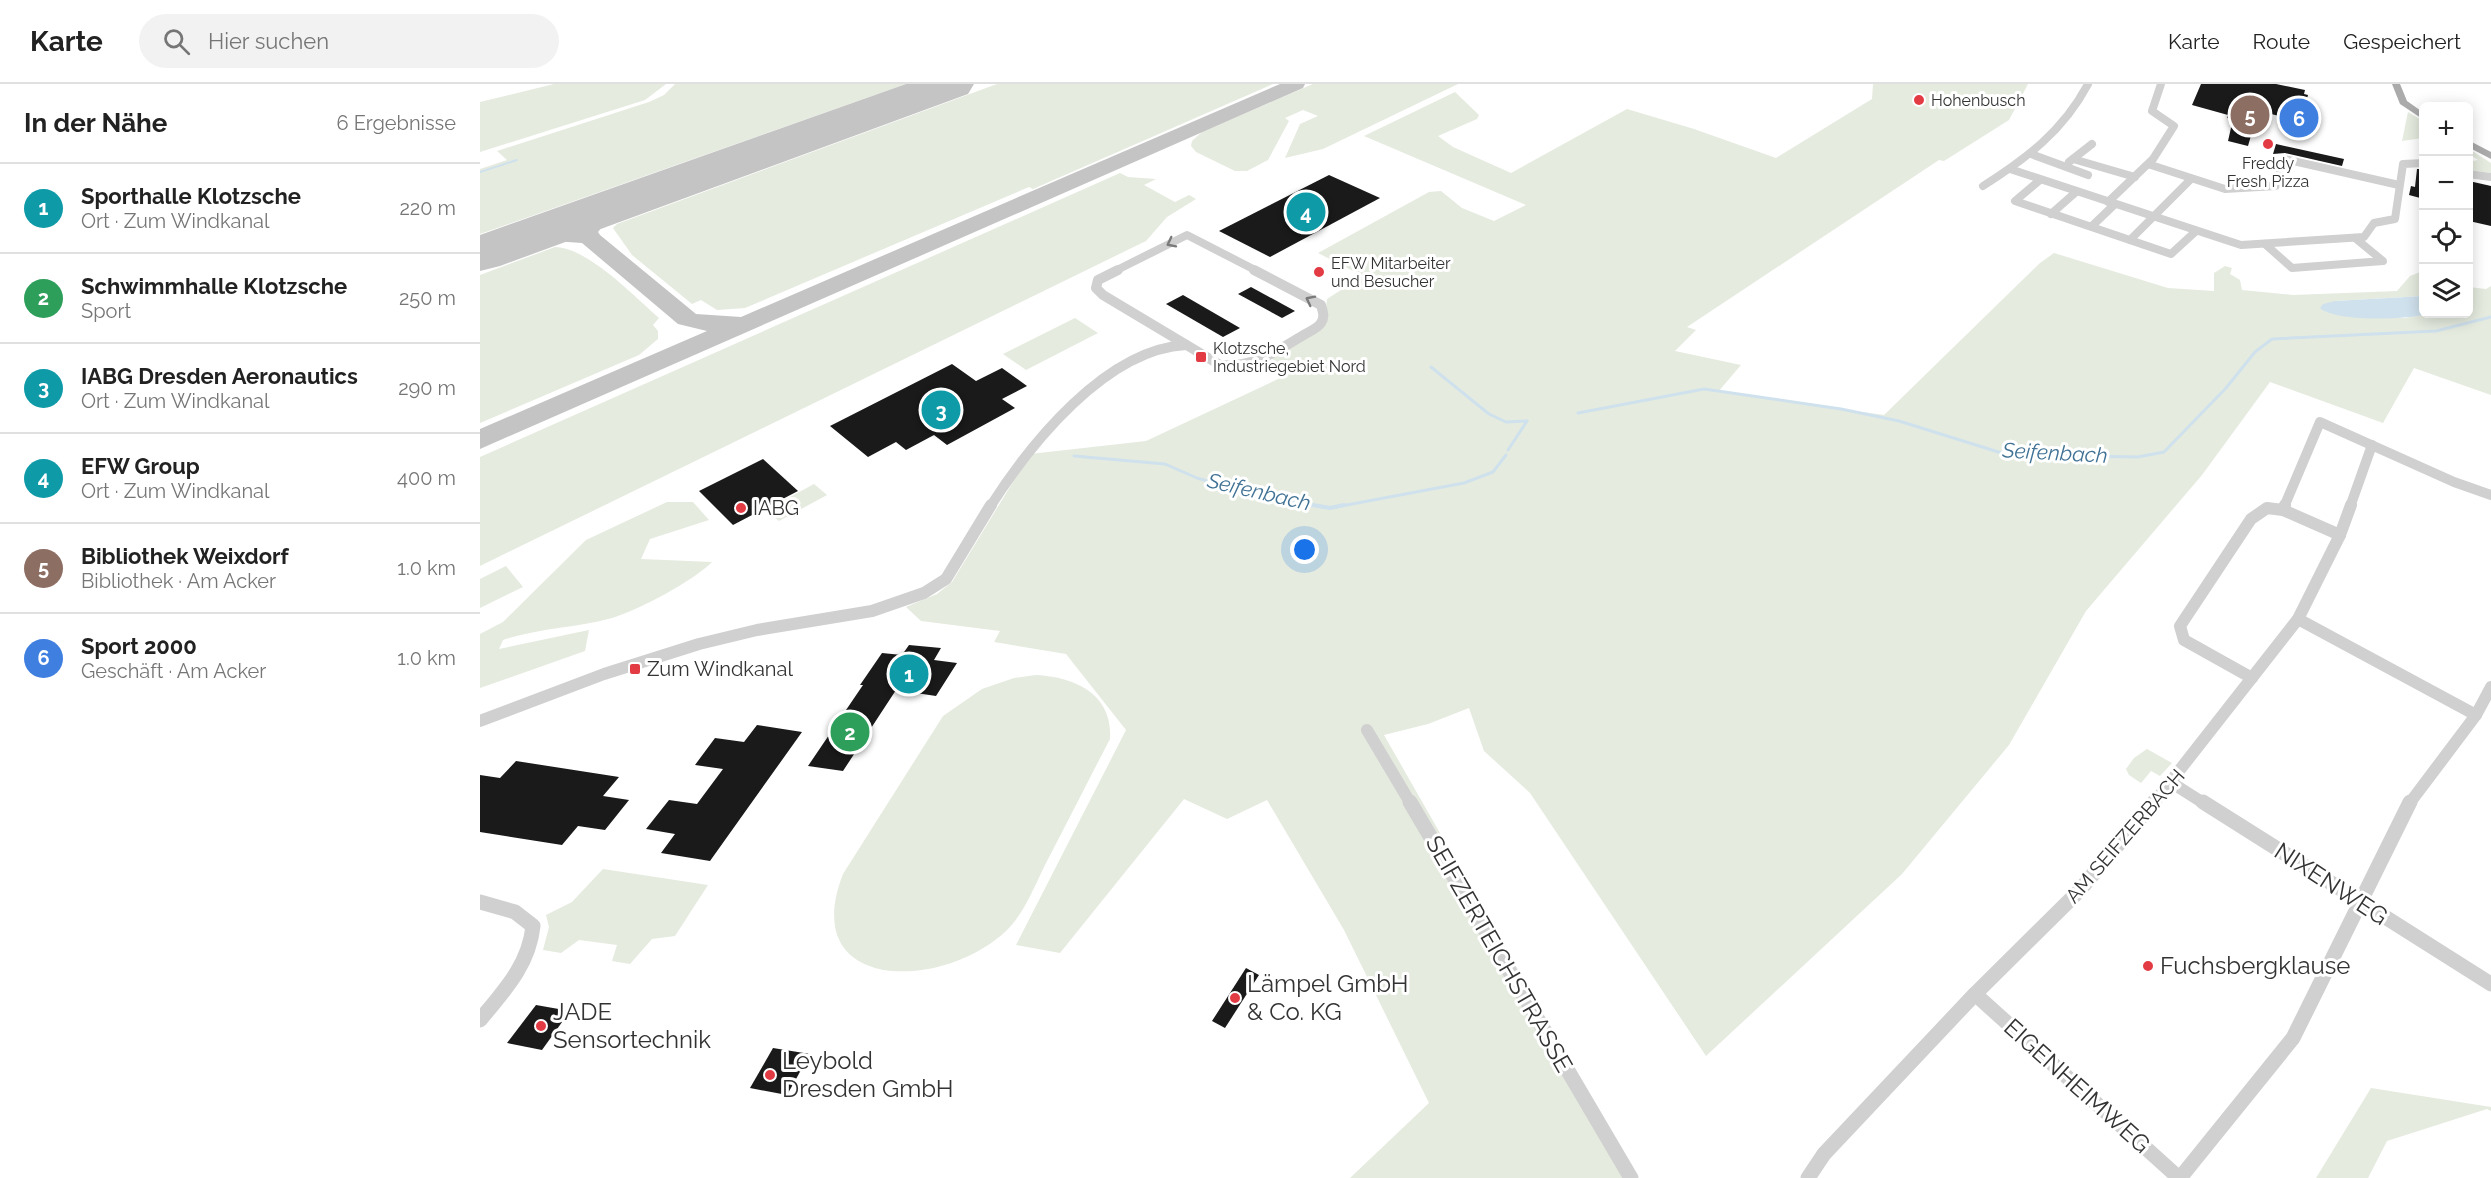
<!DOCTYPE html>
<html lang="de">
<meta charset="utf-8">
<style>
:root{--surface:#fff;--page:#f2f2f2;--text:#222;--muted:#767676;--line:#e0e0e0;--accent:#7c3aed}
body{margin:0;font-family:Raleway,sans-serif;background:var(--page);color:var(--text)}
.controls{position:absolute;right:18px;top:18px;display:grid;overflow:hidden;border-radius:9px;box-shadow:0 3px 15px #0003}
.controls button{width:54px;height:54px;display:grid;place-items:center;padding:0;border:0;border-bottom:2px solid var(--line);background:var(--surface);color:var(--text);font:30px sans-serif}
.you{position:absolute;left:825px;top:466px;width:21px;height:21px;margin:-15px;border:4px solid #fff;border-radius:50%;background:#1a73e8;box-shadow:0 0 0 9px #1a73e833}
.badge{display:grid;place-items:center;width:39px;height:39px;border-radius:50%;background:var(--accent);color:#fff;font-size:20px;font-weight:700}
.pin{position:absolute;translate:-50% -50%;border:3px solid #fff;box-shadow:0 2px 6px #0006}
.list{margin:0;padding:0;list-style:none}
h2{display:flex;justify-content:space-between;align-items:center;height:78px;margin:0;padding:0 24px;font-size:26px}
h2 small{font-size:20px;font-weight:400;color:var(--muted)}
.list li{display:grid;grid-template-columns:39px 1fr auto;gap:18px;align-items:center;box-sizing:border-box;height:90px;padding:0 24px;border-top:2px solid var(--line)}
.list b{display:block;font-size:22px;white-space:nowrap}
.list p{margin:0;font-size:20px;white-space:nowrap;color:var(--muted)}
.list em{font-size:20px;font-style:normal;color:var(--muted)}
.icon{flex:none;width:33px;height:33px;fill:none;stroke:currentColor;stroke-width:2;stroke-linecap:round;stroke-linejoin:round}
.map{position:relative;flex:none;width:2011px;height:1094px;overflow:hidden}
header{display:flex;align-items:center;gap:36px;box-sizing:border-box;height:84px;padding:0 30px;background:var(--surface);border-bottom:2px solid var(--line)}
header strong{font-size:28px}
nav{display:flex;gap:33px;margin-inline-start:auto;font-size:21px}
.search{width:420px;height:54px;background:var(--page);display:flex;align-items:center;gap:15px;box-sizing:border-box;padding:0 21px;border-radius:33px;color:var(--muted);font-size:22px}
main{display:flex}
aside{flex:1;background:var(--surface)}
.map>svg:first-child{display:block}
</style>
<header>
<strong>Karte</strong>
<div class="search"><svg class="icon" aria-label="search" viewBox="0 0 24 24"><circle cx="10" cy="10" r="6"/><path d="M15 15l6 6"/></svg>Hier suchen</div>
<nav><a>Karte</a><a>Route</a><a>Gespeichert</a></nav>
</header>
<main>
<aside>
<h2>In der Nähe<small>6 Ergebnisse</small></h2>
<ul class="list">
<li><span class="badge" style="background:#0f9aa8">1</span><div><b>Sporthalle Klotzsche</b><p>Ort · Zum Windkanal</p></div><em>220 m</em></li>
<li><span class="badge" style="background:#2e9e5b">2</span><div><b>Schwimmhalle Klotzsche</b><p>Sport</p></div><em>250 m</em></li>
<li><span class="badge" style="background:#0f9aa8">3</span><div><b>IABG Dresden Aeronautics</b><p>Ort · Zum Windkanal</p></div><em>290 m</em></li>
<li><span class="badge" style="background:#0f9aa8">4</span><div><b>EFW Group</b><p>Ort · Zum Windkanal</p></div><em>400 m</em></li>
<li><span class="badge" style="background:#8d6e63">5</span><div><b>Bibliothek Weixdorf</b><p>Bibliothek · Am Acker</p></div><em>1.0 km</em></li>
<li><span class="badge" style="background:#3f7fe0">6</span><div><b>Sport 2000</b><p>Geschäft · Am Acker</p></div><em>1.0 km</em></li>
</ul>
</aside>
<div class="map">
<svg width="2011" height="1094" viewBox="0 0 2011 1094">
<rect width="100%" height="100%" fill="#fff"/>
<g fill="#e5ebdf">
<path d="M74 0H186L165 16 0 68V18Z"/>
<path d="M195 0H426L0 150V85L27 76 17 67 169 18 184 11Z"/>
<path d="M517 0H793L553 105 549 103 265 224 237 226 221 216 212 220 152 171 133 144 137 140Z"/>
<path d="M833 0H978L843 65 805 74 820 40 838 32 823 26 805 34 809 37 788 76 767 87H755L716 68 711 62 712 57 722 48Z"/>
<path d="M1393 0H1548L1529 36 1464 77 1459 76 1207 243 1216 246 1195 267 1261 281 1238 308 1404 331 1560 179 1574 169 1688 204 1734 207V189L1745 182 1752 184 1750 190 1760 196 1762 206 1813 211 1917 207 1930 192 1943 187V212L1855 217 1902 232 1925 234 1947 230H1988L1989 203 2006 205 2011 202V311L1934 284 1903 339 1790 298 1722 391 1606 527 1529 661 1422 790 1226 972 1050 709 1004 667 989 624 948 640 904 651 1157 1094H870L949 1019 864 846 787 716 747 735 704 715 580 869 536 861 646 646 586 570 514 558 520 547 441 537 426 523 457 510 472 498 550 370 666 357 811 289 791 274 844 242 847 215 883 192 838 169 949 108 961 107 982 124 1014 137 1046 121 884 52 975 8 999 31 997 35 958 52 973 63 1031 89 1147 25 1214 45 1296 74 1392 15Z"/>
<path d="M1928 28 1943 37V54L1922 57Z"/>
<path d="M1989 65 2011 79V89L1989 86 1988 78 1998 76 1989 70Z"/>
<path d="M640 89 648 93 676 95 664 101 695 118 709 111 716 115 687 133 666 157 0 482V373Z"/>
<path d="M75 163C107 163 155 213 179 234L173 241 178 247V255L159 271 0 339V191Z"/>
<path d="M595 234 618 249 546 286 523 270Z"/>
<path d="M334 400 347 411 299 437 286 426Z"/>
<path d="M187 418H213L229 436 170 455 161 475 232 478C213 497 159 526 132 534 96 544 58 544 23 556L19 565 109 546 105 567 0 604V550L23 538 106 456Z"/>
<path d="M26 482 43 503 0 524V495Z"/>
<path d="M556 591C595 593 633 610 630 655 608 697 587 739 565 781 554 803 544 830 526 847 461 908 317 908 363 790L463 632 502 605 534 594Z"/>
<path d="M1667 665 1692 679 1680 692 1671 687 1661 699 1649 691 1646 685 1654 674Z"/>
<path d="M123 785 228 801 195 852 172 855 150 880 132 877 137 861 99 856 81 869 63 866 69 843 66 831 92 818Z"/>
<path d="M1891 1004 2011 1023V1027L2007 1025 1907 1057 1888 1094H1836Z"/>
</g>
<path fill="#cfe1ed" d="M1943 212 1944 230H1947C1927 236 1855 238 1840 224L1843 220 1855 217Z"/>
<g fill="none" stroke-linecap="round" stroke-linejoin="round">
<path stroke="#cfe1ed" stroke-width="2" d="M0 88 37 76"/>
<g stroke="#cfe1ed" stroke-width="3">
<path d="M951 283 1009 330 1026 338 1047 337"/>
<path d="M1098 329 1224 305 1361 325 1419 337 1528 371 1658 373 1684 368 1746 304 1775 268 1792 255 1956 247 2011 233"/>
<path d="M1028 366 1047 337"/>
<path d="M594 372 685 380 717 394 787 414 843 423"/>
<path d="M856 423 984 399 1013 388 1026 371"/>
</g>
<path stroke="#cfe1ed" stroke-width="4" d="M833 421 850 424 864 421"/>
<path fill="#c4c4c4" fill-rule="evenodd" d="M800 0H825L823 4 0 365V345L227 247 198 240 102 159 73 157 32 165 24 163 21 158 24 153 73 143 98 145C109 129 130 108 152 113L155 118C146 130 130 133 118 148L120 151 216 230 261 233Z"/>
<path fill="#c4c4c4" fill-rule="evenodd" d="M426 0H494L488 10 20 182 0 187V151Z"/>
</g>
<g fill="#1a1a1a">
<path d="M1721 0H1796L1825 6 1824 10 1828 11 1821 37 1778 27 1768 62 1748 57 1753 35 1747 34 1748 31 1712 21Z"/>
<path d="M1796 60 1864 75 1862 82 1805 69 1793 70Z"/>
<path d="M1937 85H1944V115L1929 111 1931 102 1935 103Z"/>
<path d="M849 91 900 114 790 173 739 147Z"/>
<path d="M1989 97 2011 102V142L1989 137Z"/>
<path d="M771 203 815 227 802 234 758 210Z"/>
<path d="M703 211 760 244 743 253 686 220Z"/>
<path d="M472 280 496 297 522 284 547 302 522 315 535 324 467 361 454 351 426 366 416 358 388 373 350 342Z"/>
<path d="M283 375 318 407 253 441 219 407Z"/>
<path d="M429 561 461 564 454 576 477 579 456 612 416 606 363 687 328 682 383 601H380L402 569 422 571Z"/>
<path d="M277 641 322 648 230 777 181 769 195 750 166 745 189 716 217 720 243 685 215 681 235 654 264 658Z"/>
<path d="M36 677 139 693 123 712 149 716 125 746 98 742 82 761 0 748V691L20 694Z"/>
<path d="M766 884 779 891 745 944 732 937Z"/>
<path d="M56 921 90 927 62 966 27 959Z"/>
<path d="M293 964 330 970 307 1011 270 1004Z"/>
</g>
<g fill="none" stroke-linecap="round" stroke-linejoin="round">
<g stroke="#d0d0d0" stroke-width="8">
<path d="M1551 70 1608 91"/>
<path d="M1593 75 1655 93"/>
<path d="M1589 78 1612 60"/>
<path d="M1671 81 1745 105 1796 102 1804 75 1919 101"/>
<path d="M1530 85 1761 161 1884 153 1894 139 1915 135 1923 80 1944 79"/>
<path d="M1988 90 2011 93"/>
<path d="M1560 96 1535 117 1691 170 1715 148"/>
<path d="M1503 102C1547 74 1583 47 1608 0"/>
<path d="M1628 118 1673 75 1694 42 1672 27 1681 0"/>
<path d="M1571 130 1596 108"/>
<path d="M1612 142 1635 120"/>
<path d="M1650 156 1711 95"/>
<path d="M1785 160 1812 184 1903 177 1875 154"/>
<path d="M635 187 707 151 777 187"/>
</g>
<g stroke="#d0d0d0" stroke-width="10">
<path d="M638 186 618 196 616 204 623 211 740 281C772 284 796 268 822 252 828 248 837 245 841 239 845 233 843 228 841 221L774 186"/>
<path d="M510 423C550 360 626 265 706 261"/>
<path d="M1804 423 1840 338 1974 398 2011 411"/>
<path d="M1870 423 1892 361"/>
</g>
<g stroke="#d0d0d0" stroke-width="12">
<path d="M1803 426 1805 421"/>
<path d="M1818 535 1996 631"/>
<path d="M1772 594 1704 556 1700 542 1771 435 1787 424 1803 426 1860 451"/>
<path d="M0 637 124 590 219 560 277 546 392 527 444 509 466 495 511 421"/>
<path d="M887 646 931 720"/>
<path d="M1692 699 1725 720"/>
<path d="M1673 720 1818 535 1860 451 1871 421"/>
<path d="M1929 720 1996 631 2011 603"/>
</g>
<g stroke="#d0d0d0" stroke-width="15">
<path d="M930 718 1151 1094"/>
<path d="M1723 718 2011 900"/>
<path d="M0 818 35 828 53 842C49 881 24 907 0 936"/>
<path d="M1495 910 1699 1094"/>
<path d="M1328 1094 1344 1070 1495 910 1599 807 1674 718"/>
<path d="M1700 1094 1813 954 1930 718"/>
</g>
<g fill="#ababab" fill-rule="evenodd">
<path d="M1912 0H1920L1927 17 1944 29V36L1920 20Z"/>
<path d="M1988 56 2011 68V75L1988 63Z"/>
</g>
</g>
<defs><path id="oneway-chevron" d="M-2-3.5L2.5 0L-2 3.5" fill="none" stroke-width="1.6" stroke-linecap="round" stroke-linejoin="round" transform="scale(1.5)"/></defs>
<g stroke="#7a7a7a">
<use href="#oneway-chevron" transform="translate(691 159) rotate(153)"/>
<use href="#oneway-chevron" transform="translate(830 216) rotate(-153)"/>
</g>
<g fill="#e33b44" stroke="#fff" stroke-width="2">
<circle cx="1439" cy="16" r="6"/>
<circle cx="1788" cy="60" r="6"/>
<circle cx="839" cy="188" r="6"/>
<rect x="715" y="267" width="12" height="12" rx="3"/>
<circle cx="261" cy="424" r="6"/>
<rect x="149" y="579" width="12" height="12" rx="3"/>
<circle cx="1668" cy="882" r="6"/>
<circle cx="755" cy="914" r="6"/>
<circle cx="61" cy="942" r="6"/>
<circle cx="290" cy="991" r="6"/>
</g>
<g text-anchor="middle" stroke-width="6" stroke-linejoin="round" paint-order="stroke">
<g font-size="16" fill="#333" stroke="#fff" text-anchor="start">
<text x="1451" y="22">Hohenbusch</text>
<text x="1788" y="85" text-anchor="middle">Freddy<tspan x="1788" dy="18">Fresh Pizza</tspan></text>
<text x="851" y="185">EFW Mitarbeiter<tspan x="851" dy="18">und Besucher</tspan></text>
<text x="733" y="270">Klotzsche,<tspan x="733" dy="18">Industriegebiet Nord</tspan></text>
</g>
<g font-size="20" fill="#333" stroke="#fff" text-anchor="start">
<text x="273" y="431">IABG</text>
<text x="167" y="592">Zum Windkanal</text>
</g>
<g font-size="20" fill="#333" stroke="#fff">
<text transform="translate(1645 752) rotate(-49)" y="7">AM SEIFZERBACH</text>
</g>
<g font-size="21" font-style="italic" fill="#407295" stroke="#fff">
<text transform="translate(1575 369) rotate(3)" y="7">Seifenbach</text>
<text transform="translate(779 408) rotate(13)" y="7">Seifenbach</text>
</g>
<g font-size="24" fill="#333" stroke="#fff">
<text transform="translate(1851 800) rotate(33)" y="8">NIXENWEG</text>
<text transform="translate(1019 870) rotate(60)" y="8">SEIFZERTEICHSTRASSE</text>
<text transform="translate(1597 1002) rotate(42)" y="8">EIGENHEIMWEG</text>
</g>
<g font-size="24" fill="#333" stroke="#fff" text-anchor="start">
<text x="1680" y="890">Fuchsbergklause</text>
<text x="767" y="908">Lämpel GmbH<tspan x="767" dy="28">&amp; Co. KG</tspan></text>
<text x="73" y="936">JADE<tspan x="73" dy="28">Sensortechnik</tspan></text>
<text x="302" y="985">Leybold<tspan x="302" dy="28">Dresden GmbH</tspan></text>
</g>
</g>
</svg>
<div class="controls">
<button>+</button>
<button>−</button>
<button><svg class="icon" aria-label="locate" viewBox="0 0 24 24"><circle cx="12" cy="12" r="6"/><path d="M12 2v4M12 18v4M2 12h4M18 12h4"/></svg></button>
<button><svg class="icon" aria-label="layers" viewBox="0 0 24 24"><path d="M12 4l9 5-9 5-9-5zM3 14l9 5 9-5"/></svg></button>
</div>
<div class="you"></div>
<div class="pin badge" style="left:429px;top:590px;background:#0f9aa8">1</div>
<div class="pin badge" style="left:370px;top:648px;background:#2e9e5b">2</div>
<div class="pin badge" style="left:461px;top:326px;background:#0f9aa8">3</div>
<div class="pin badge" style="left:826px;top:128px;background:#0f9aa8">4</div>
<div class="pin badge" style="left:1770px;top:31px;background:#8d6e63">5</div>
<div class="pin badge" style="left:1819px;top:34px;background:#3f7fe0">6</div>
</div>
</main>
